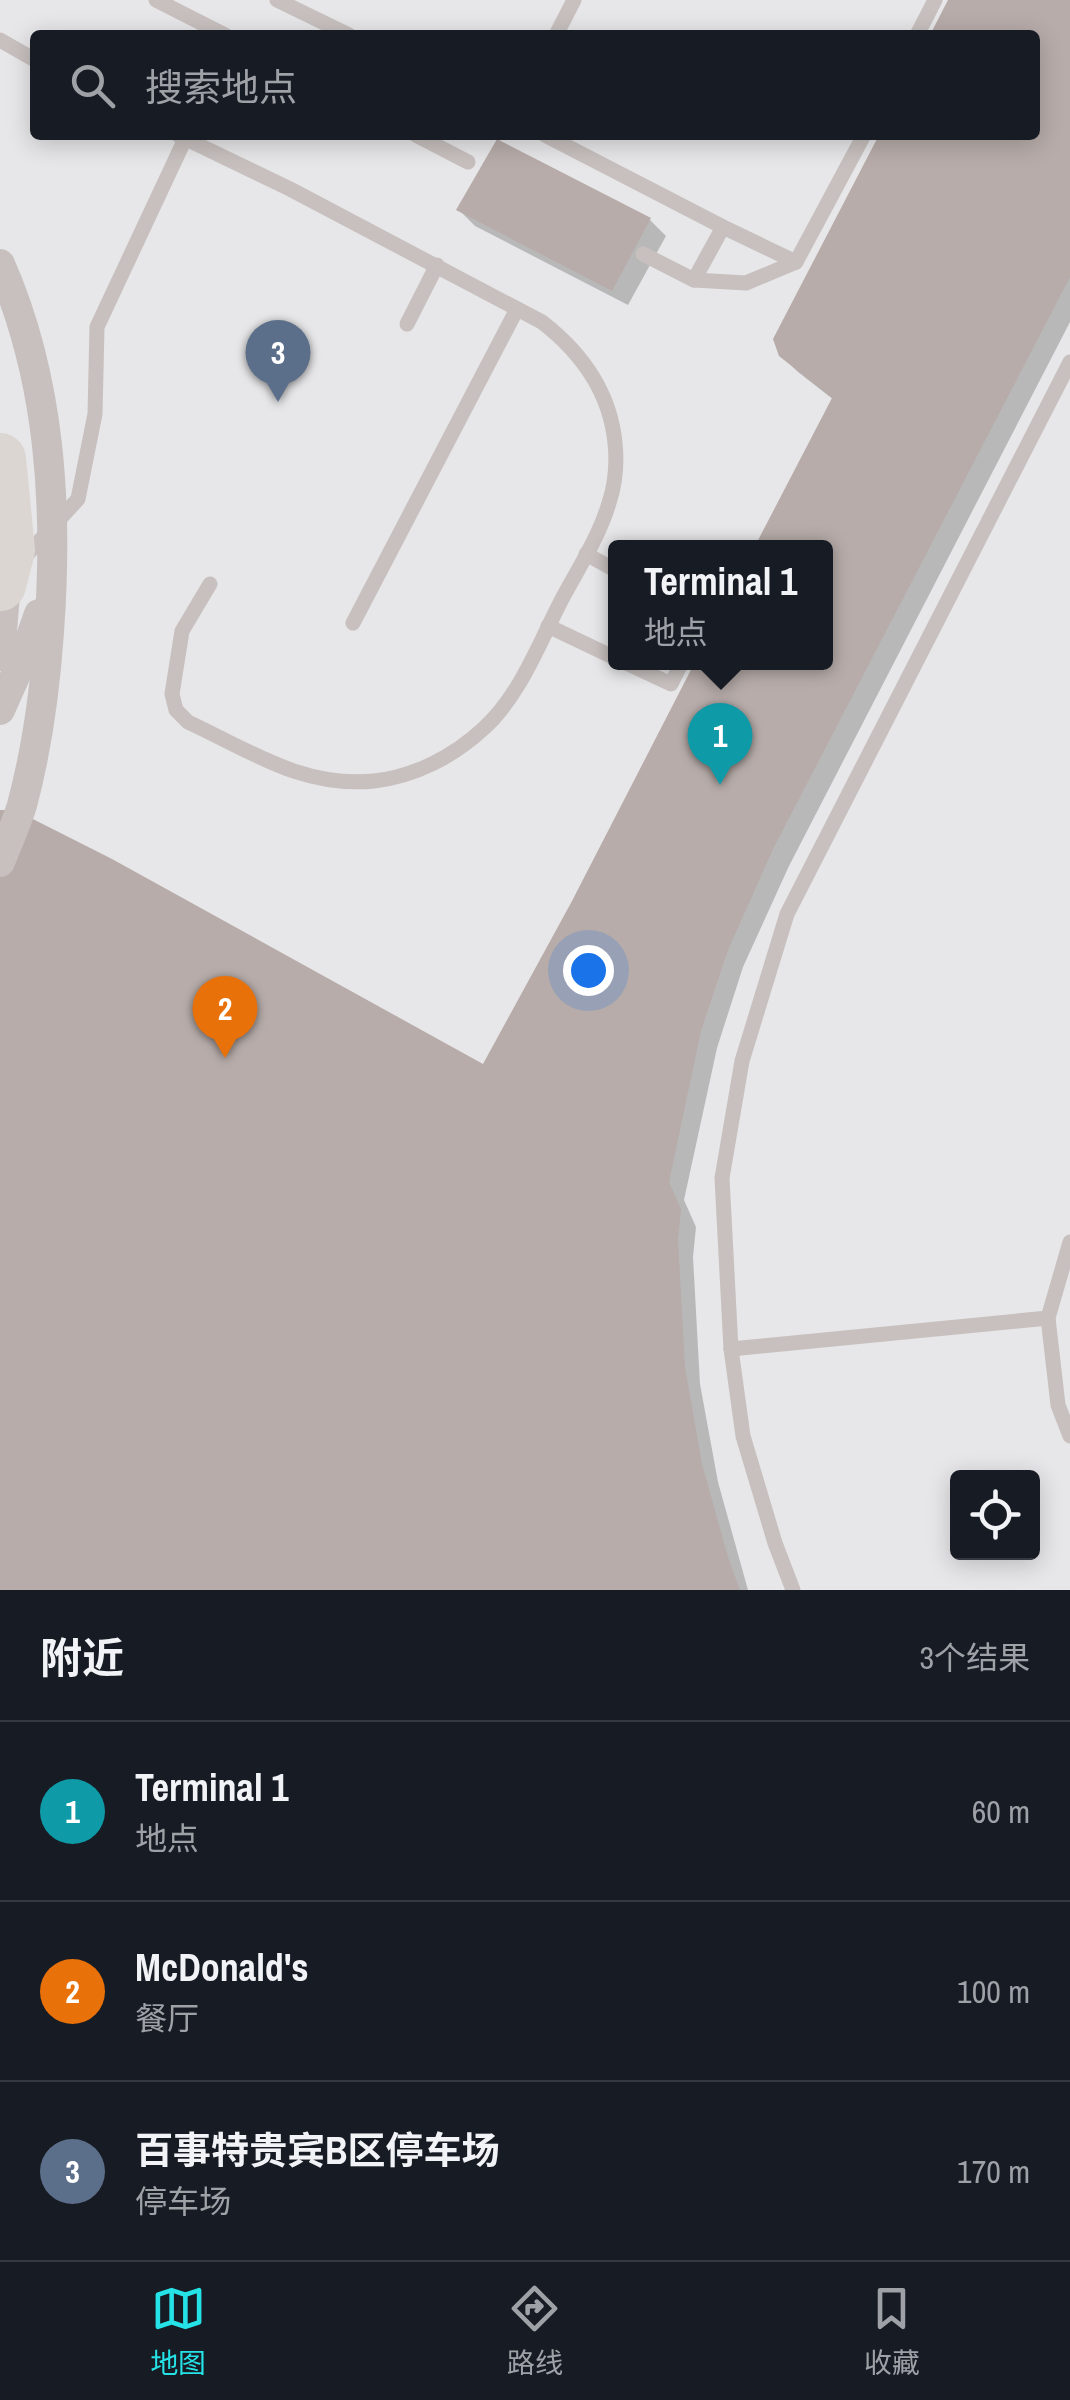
<!DOCTYPE html>
<html lang="zh">
<meta charset="utf-8">
<style>
:root{--surface:#171b24;--page:#242831;--text:#f1f3f6;--muted:#9ea1a6;--line:#363941;--accent:#25e2e6}
body{margin:0;font-family:"Archivo Narrow","Noto Sans SC",sans-serif;background:var(--page);color:var(--text)}
.controls{position:absolute;right:30px;bottom:30px;display:grid;overflow:hidden;border-radius:10px;box-shadow:0 5px 25px #0003}
.controls button{width:90px;height:90px;display:grid;place-items:center;padding:0;border:0;border-bottom:2px solid var(--line);background:var(--surface);color:var(--text);font:50px sans-serif}
.you{position:absolute;left:588px;top:970px;width:35px;height:35px;margin:-25px;border:8px solid #fff;border-radius:50%;background:#1a73e8;box-shadow:0 0 0 15px #1a73e833}
.badge{display:grid;place-items:center;width:65px;height:65px;border-radius:50%;background:var(--accent);color:#fff;font-size:32px;font-weight:700}
.pin{position:absolute;translate:-50% -82px;filter:drop-shadow(0 2px 5px #0008)}
.pin::after{content:'';position:absolute;top:52px;width:35px;height:30px;background:inherit;clip-path:polygon(0 0,100% 0,50% 100%)}
.popup{position:absolute;left:608px;top:540px;width:225px;height:130px;box-sizing:border-box;display:grid;place-content:center;border-radius:10px;background:var(--surface);filter:drop-shadow(0 2px 8px #0005);font-size:32px;white-space:nowrap;color:var(--muted)}
.popup b{font-size:38px;color:var(--text)}
.popup::after{content:'';position:absolute;left:50%;top:100%;margin-left:-20px;border:20px solid transparent;border-top-color:var(--surface)}
.list{margin:0;padding:0;list-style:none}
h2{display:flex;justify-content:space-between;align-items:center;height:130px;margin:0;padding:0 40px;font-size:42px}
h2 small{font-size:32px;font-weight:400;color:var(--muted)}
.list li{display:grid;grid-template-columns:65px 1fr auto;gap:30px;align-items:center;box-sizing:border-box;height:180px;padding:0 40px;border-top:2px solid var(--line)}
.list b{display:block;font-size:38px;white-space:nowrap}
.list p{margin:0;font-size:32px;white-space:nowrap;color:var(--muted)}
.list em{font-size:32px;font-style:normal;color:var(--muted)}
.icon{flex:none;width:55px;height:55px;fill:none;stroke:currentColor;stroke-width:2;stroke-linecap:round;stroke-linejoin:round}
.map{position:relative;flex:none;width:1070px;height:1590px;overflow:hidden}
.search{position:absolute;background:var(--surface);box-shadow:0 5px 25px #0003;left:30px;right:30px;top:30px;height:110px;display:flex;align-items:center;gap:25px;box-sizing:border-box;padding:0 35px;border-radius:10px;color:var(--muted);font-size:38px}
.sheet{height:670px;background:var(--surface)}
nav{display:flex;justify-content:space-around;align-items:center;box-sizing:border-box;height:140px;border-top:2px solid var(--line);background:var(--surface);font-size:28px;color:var(--muted)}
nav a{display:grid;justify-items:center;gap:5px}
nav .on{color:var(--accent)}
.map>svg:first-child{display:block}
</style>
<div class="map">
<svg width="1070" height="1590" viewBox="0 0 1070 1590">
<rect width="100%" height="100%" fill="#f4f5f7"/>
<path fill="#e7e6e8" fill-rule="evenodd" d="M0 0H1070V1590H0ZM35 35H1035V135H35ZM615 548H825V662H615ZM958 1478H1032V1552H958Z"/>
<g fill="#0003">
<path d="M951 0H1070V322L789 866 743 967 717 1048 684 1200 696 1227 693 1257 700 1384 718 1482 748 1590H0V814L484 1067 825 662 834 400 798 372 781 355 882 135H1035V35H933Z"/>
<path d="M459 210 650 220 666 236 628 305 475 226Z"/>
</g>
<g fill="#b7aca9">
<path d="M948 0H1070V277L773 849 728 950 701 1031 669 1182 681 1209 678 1240 685 1367 702 1464 728 1557 740 1590H0V810H15L112 859 483 1064 572 901 695 662H825V548H754L832 398 779 356 773 339 879 135H1035V35H930Z"/>
<path d="M497 139 651 218 612 291 456 210Z"/>
</g>
<g fill="none" stroke-linecap="round" stroke-linejoin="round">
<g stroke="#c7c0be" stroke-width="15">
<path d="M156 0 225 35"/>
<path d="M277 0 349 35"/>
<path d="M556 35 574 0"/>
<path d="M917 35 935 0"/>
<path d="M0 40 35 60"/>
<path d="M178 135 290 189 542 322C582 353 610 392 615 443 617 462 615 485 609 503 599 537 578 569 562 599 539 643 520 696 483 729 454 756 414 777 374 781 303 788 250 751 188 722L176 710 172 694 182 631 210 584"/>
<path d="M416 135 468 162"/>
<path d="M545 135 723 227 796 262 864 135"/>
<path d="M643 254 694 280 723 227"/>
<path d="M694 280 746 283 796 262"/>
<path d="M407 324 437 265"/>
<path d="M586 554 615 570"/>
<path d="M23 559 78 499 95 414 97 327 185 139"/>
<path d="M353 623 517 309"/>
<path d="M548 626 615 658"/>
<path d="M624 662 671 684 682 662"/>
<path d="M1070 1242 1048 1318 1058 1405 1070 1436"/>
<path d="M731 1349 1048 1318"/>
<path d="M793 1590 775 1543 743 1436 731 1349 722 1178 742 1061 787 914 1070 362"/>
</g>
<g stroke="#c7c0be" stroke-width="30">
<path d="M0 264C51 380 58 508 49 632 45 690 37 749 22 805 16 825 7 844 0 862"/>
<path d="M0 656 7 569"/>
<path d="M0 710 25 654 39 614"/>
</g>
<path stroke="#dcd6d3" stroke-width="52" d="M0 459 9 550 0 585"/>
</g>
</svg>
<div class="controls">
<button><svg class="icon" aria-label="locate" viewBox="0 0 24 24"><circle cx="12" cy="12" r="6"/><path d="M12 2v4M12 18v4M2 12h4M18 12h4"/></svg></button>
</div>
<div class="you"></div>
<div class="pin badge" style="left:720px;top:785px;background:#0f9aa8">1</div>
<div class="popup"><b>Terminal 1</b>地点</div>
<div class="pin badge" style="left:225px;top:1058px;background:#e8710a">2</div>
<div class="pin badge" style="left:278px;top:402px;background:#5c6f8a">3</div>
<div class="search"><svg class="icon" aria-label="search" viewBox="0 0 24 24"><circle cx="10" cy="10" r="6"/><path d="M15 15l6 6"/></svg>搜索地点</div>
</div>
<section class="sheet">
<h2>附近<small>3个结果</small></h2>
<ul class="list">
<li><span class="badge" style="background:#0f9aa8">1</span><div><b>Terminal 1</b><p>地点</p></div><em>60 m</em></li>
<li><span class="badge" style="background:#e8710a">2</span><div><b>McDonald's</b><p>餐厅</p></div><em>100 m</em></li>
<li><span class="badge" style="background:#5c6f8a">3</span><div><b>百事特贵宾B区停车场</b><p>停车场</p></div><em>170 m</em></li>
</ul>
</section>
<nav>
<a class="on"><svg class="icon" aria-label="map" viewBox="0 0 24 24"><path d="M3 6l6-2 6 2 6-2v14l-6 2-6-2-6 2zM9 4v14M15 6v14"/></svg>地图</a>
<a><svg class="icon" aria-label="directions" viewBox="0 0 24 24"><path d="M12 3l9 9-9 9-9-9zM9 14v-3h6M13 9l2 2-2 2"/></svg>路线</a>
<a><svg class="icon" aria-label="saved" viewBox="0 0 24 24"><path d="M7 4h10v16l-5-4-5 4z"/></svg>收藏</a>
</nav>
